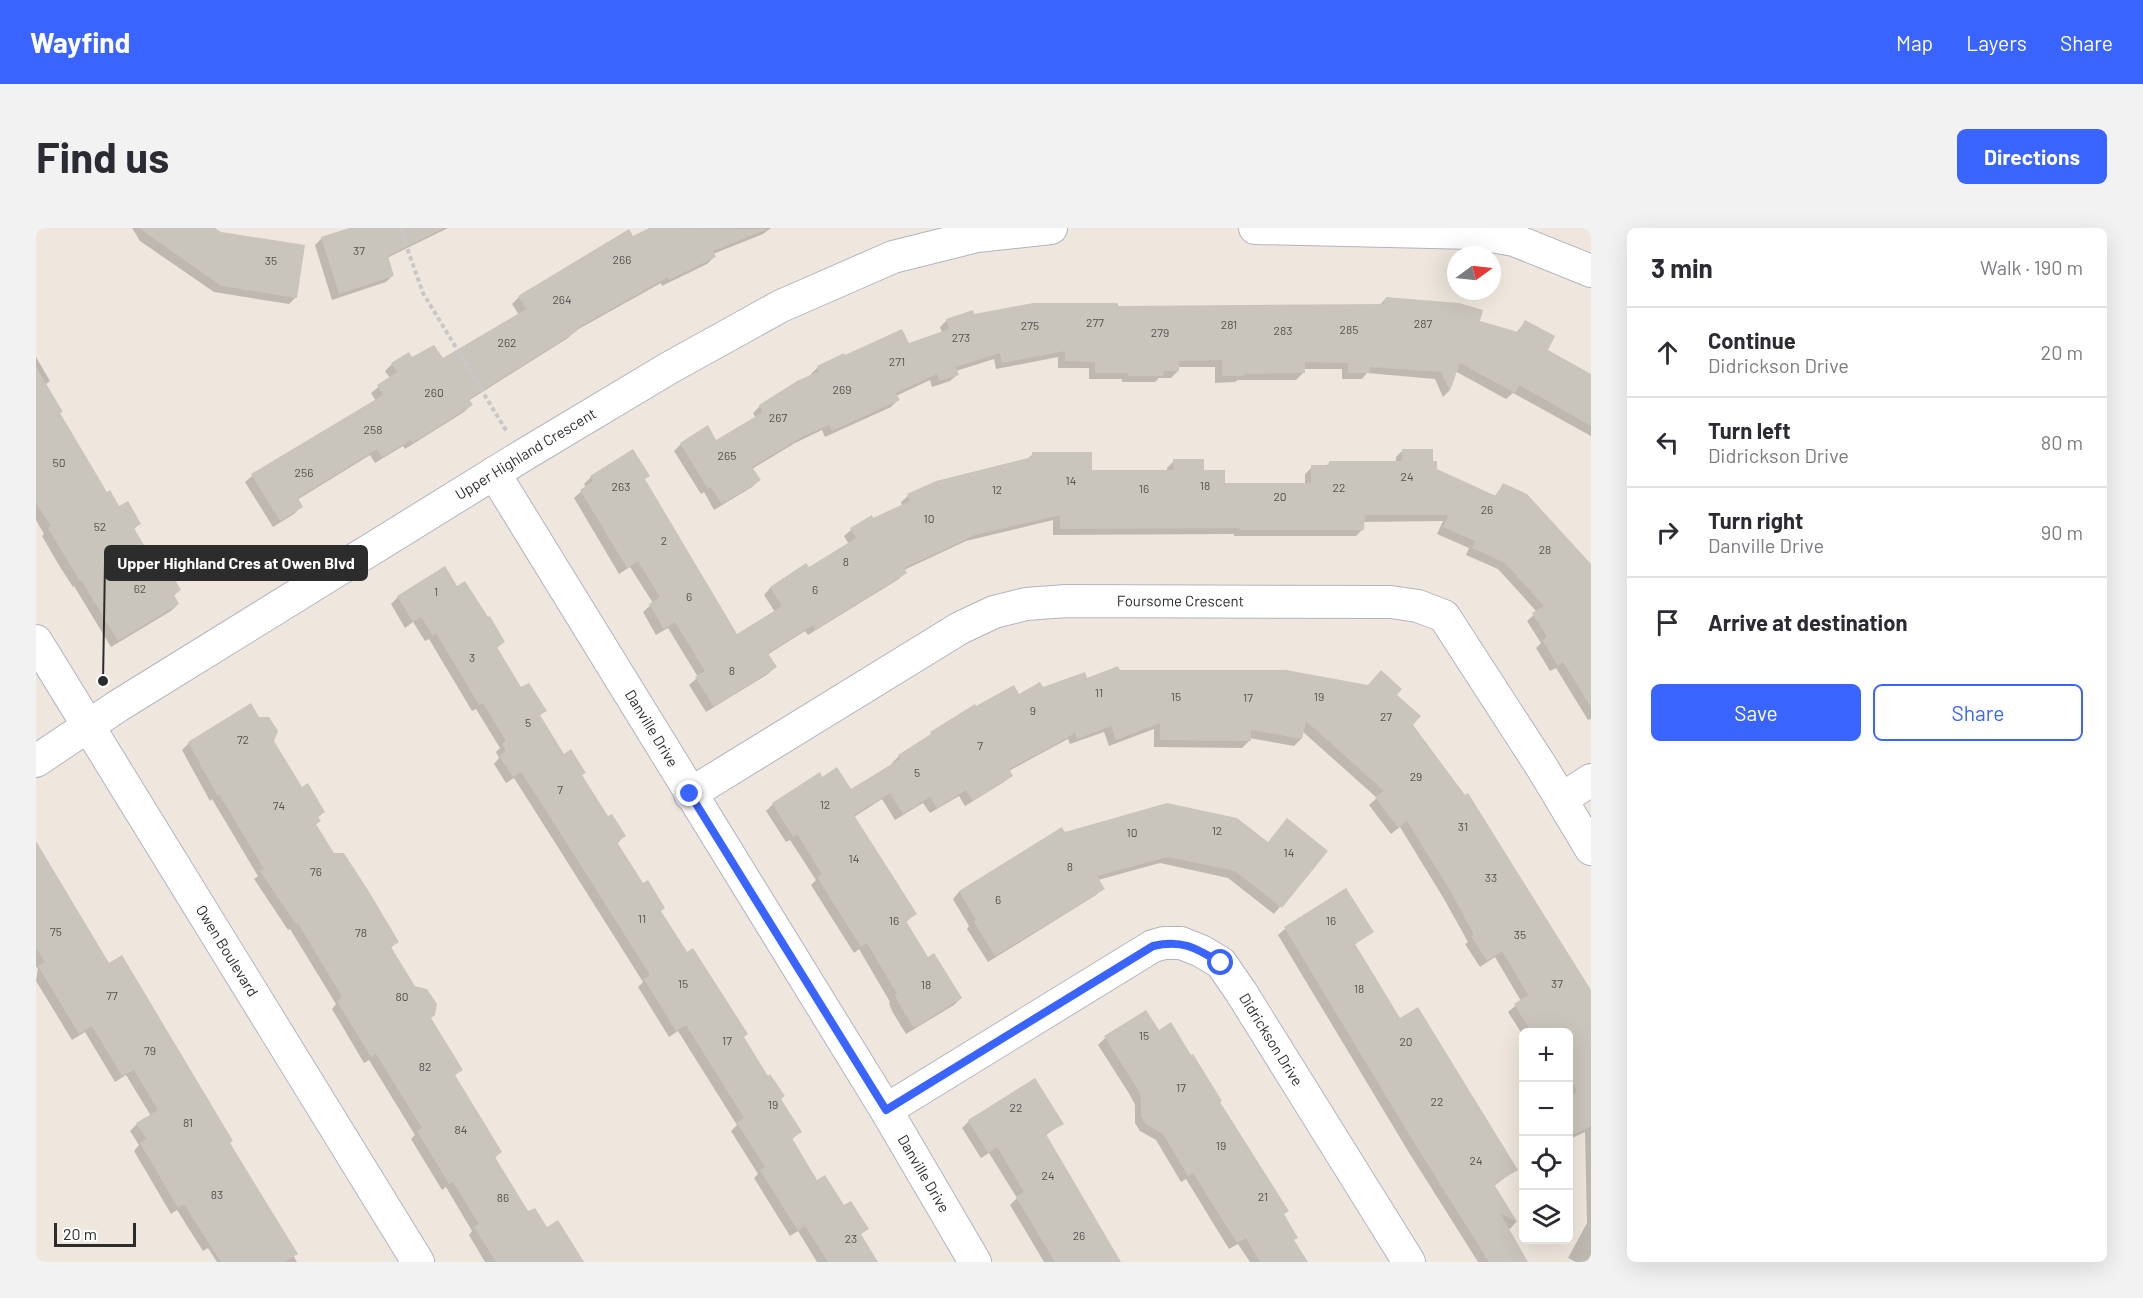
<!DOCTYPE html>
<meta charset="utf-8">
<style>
:root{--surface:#fff;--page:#f2f2f3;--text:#2b2b33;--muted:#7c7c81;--line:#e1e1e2;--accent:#3a64ff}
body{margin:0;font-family:Barlow,sans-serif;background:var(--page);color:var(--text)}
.controls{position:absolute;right:18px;bottom:18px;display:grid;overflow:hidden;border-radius:9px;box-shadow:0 6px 24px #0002}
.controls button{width:54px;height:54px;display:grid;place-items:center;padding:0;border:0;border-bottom:2px solid var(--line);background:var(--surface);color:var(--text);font:30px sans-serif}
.compass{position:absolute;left:1411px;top:18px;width:54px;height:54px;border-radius:50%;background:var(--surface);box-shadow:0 6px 24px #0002;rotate:75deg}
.scale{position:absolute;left:18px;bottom:15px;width:82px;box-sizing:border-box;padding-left:6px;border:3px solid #2c2c2c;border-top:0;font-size:16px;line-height:21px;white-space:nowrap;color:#2c2c2c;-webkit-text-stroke:4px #fff;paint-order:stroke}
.stop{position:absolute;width:18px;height:18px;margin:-14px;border:4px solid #3a64ff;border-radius:50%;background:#fff}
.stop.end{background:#3a64ff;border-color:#fff;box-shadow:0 2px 6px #0008}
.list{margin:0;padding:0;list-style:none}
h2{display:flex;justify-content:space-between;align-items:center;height:78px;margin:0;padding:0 24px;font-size:26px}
h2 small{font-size:20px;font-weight:400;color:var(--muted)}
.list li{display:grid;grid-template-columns:39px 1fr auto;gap:18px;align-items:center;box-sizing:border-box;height:90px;padding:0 24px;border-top:2px solid var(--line)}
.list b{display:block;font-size:22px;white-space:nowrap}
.list p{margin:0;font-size:20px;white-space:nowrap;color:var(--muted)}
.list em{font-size:20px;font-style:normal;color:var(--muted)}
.actions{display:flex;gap:12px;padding:18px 24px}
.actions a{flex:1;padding:14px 0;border:2px solid var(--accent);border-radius:9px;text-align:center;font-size:21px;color:var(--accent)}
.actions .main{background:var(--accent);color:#fff}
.icon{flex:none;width:33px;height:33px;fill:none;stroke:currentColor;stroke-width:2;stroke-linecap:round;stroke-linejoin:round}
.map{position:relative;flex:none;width:1555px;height:1034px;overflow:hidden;border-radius:9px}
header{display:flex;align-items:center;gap:36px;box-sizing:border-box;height:84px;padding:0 30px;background:var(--accent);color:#fff}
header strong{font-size:28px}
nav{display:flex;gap:33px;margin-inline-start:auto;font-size:21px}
.intro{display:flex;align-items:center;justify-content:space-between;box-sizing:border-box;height:144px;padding:0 36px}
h1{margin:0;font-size:42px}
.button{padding:15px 27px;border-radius:9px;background:var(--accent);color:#fff;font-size:21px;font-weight:700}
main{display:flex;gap:36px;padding:0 36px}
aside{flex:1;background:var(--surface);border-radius:9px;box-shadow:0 6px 24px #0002}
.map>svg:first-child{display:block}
</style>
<header>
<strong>Wayfind</strong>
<nav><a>Map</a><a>Layers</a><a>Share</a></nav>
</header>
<div class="intro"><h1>Find us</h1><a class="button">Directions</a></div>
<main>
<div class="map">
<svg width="1555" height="1034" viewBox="0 0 1555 1034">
<rect width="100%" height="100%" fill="#efe7dd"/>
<g fill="#0003">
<path d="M96 0H176L260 69 253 76 178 64 104 13Z"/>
<path d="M337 0H412L351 30 356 48 350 54 296 72 279 17 286 10Z"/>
<path d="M617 0H735L727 6 677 26 678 29 671 36 626 58 625 55 539 103 532 110 432 173 435 177 428 184 369 221 367 218 339 235 334 227 261 272 265 279 258 286 237 299 209 254 216 248 340 173 335 165 354 150 349 143 356 136 376 131 406 132 483 87 476 76 483 69 546 30Z"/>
<path d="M1350 70 1480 105 1489 94 1510 122 1555 147V208L1477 165 1470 171 1419 143 1413 163 1407 169 1399 151 1331 145 1326 151H1306V141H1267V145L1260 152H1202L1199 154 1179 155V139H1142V143L1135 150H1123L1119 154H1086V151H1053V140H1022V129L960 141 958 131 920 143 921 147 914 153 896 159 894 152 860 168 862 172 855 179 789 209 786 202 759 215 716 241 723 252 716 259 678 282 668 264 665 266 638 223 645 216 680 214 720 190 717 185 724 178 776 148 775 146 782 139 809 129 872 117 906 105 904 99 911 92 937 88 1080 79 1343 78Z"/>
<path d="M0 129 14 153 9 157 22 186 71 266 83 280 103 296 97 302 126 350 143 362 137 369 142 376 135 383 75 419 38 358 37 359 24 339 6 308 8 306 0 292Z"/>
<path d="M1367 222 1396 235 1400 242 1458 269 1467 257 1555 339V491L1552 492 1520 440 1514 443 1500 420 1505 415 1491 393 1501 384 1462 341 1430 327 1433 320 1401 306 1407 293 1327 294V301L1320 308H1198V306L1017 307V292L930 313 868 342 869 344 863 351 772 407 769 403 731 427 739 439 732 446 670 484 653 457 662 449 632 400 620 407 607 384 617 375 594 339 583 346 538 270 550 259 548 256 555 249 607 252 701 408 739 384 728 367 734 360 772 341 813 316 808 308 815 302 866 279 865 274 872 268 990 232 997 226 1054 244 1131 243V240L1138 233 1167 243 1188 257 1269 256V246L1276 239H1289L1293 235 1360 234V229Z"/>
<path d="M421 360 467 414 460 421 485 461 509 483 503 488 528 528 545 548 571 590 588 608 581 616 706 809 764 904 755 912 781 954 831 1001 824 1007 841 1034H781L762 1003 754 1008 718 950 722 946 695 903 701 897 642 803 633 809 602 759 607 754 518 613 478 550 470 555 458 536 463 530 460 524 464 520 440 481 436 483 393 411 389 413 377 394 369 400 355 376 362 369Z"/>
<path d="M1083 444 1359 467 1376 497 1555 766V1034H1540L1532 1030 1551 995 1549 904 1532 912V804H1488V809L1472 784 1485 773 1459 729 1444 739 1429 716 1432 714 1408 671 1364 599 1355 606 1333 577 1341 570 1266 503 1265 511 1258 518 1213 510V513L1206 520 1118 519V501L1073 518 1068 504 1034 516 1032 511 1004 526 973 543 975 548 968 554 929 578 923 568 894 585 887 575 859 592 846 571 818 589 879 686 869 695 891 731 925 770 918 777 870 806 856 783 853 775 854 774 823 721 818 725 775 657 780 652 754 612 750 614 730 583 737 576 786 551 815 563 857 537 856 535 863 528 983 468Z"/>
<path d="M236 513 265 561 288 584 281 590 283 593 279 597 297 626 361 713 354 721 393 791 425 842 418 848 464 924 458 931 492 986 546 1034H449L433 1007 436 1003 410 959 406 962 375 911 379 907 333 832 328 835 296 781 300 776 254 701 252 702 218 651 222 648 176 571 174 573 146 522 153 515Z"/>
<path d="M1026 601 1028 605 1232 615 1290 623 1238 686 1192 650 1124 635 1062 652 1067 660 1060 667 952 734 931 701 933 698 917 671 923 664Z"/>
<path d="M0 628 193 915 261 1034H181L172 1020 167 1023 141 982 135 986 98 923 103 917 94 903 101 896 115 888 90 847 79 854 49 804 36 812 0 753 2 741 0 738Z"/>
<path d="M1310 662 1336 704 1318 717 1364 792 1480 941 1458 958 1480 994 1474 1001 1470 999 1489 1034H1442L1372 923 1242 707 1249 701Z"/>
<path d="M1122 804 1182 874 1251 983 1247 987 1257 1013 1270 1034H1214L1202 1016 1193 1021 1150 951 1145 954 1120 912 1104 903 1099 895V877L1094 867 1062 817 1069 810Z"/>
<path d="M999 852 1026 895 1009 908 1084 1034H1008L974 977 981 970 953 925 945 930 926 900 933 893Z"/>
</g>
<g fill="#cac5bc">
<path d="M103 0H179L185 4 269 17 261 70 185 58Z"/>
<path d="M313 0H408L352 28 358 48 303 66 285 9Z"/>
<path d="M613 0 732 1 677 23 680 29 633 52 632 49 540 101 541 103 433 171 437 177 376 215 375 212 346 229 341 221 262 270 267 279 244 293 215 246 347 167 341 157 361 144 355 135 373 124 376 129 398 117 407 130 490 81 482 68 593 1 597 8Z"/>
<path d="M1350 69 1423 75 1447 82 1444 93 1482 104 1489 92 1519 108 1512 122 1555 146V198L1483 157 1479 165 1424 135 1414 163 1405 144 1334 139V145H1312V135L1269 134V145L1208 146V148H1186V132L1143 133V143H1128L1127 148H1092V145H1059V134L1029 133V123L966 135 964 125 920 139 923 147 903 153 901 146 860 165 864 172 796 203 793 197 768 208 716 239 725 252 686 276 675 259 672 261 644 215 672 197 680 212 727 184 723 177 761 153 783 143 781 138 808 125 809 127 866 101 873 115 913 101 910 91 937 82 938 86 997 75H1082V78L1347 76Z"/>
<path d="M0 139 27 184 24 185 71 264 74 262 83 278 92 273 105 296 98 300 126 348 134 343 145 362 138 367 143 376 82 413 45 352 44 353 31 332 12 300 15 298 0 275Z"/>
<path d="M597 221 614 248 609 251 701 406 746 378 734 359 770 335 773 339 820 310 814 300 836 287 837 290 874 273 871 266 900 253 996 229V224H1056V242H1138L1137 231H1168V242H1189V255H1275V237H1293V233H1366V221H1397V233H1401V241L1460 268 1467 255 1491 266 1555 336V479L1527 434 1522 438 1506 412 1511 409 1496 385 1508 378 1469 335 1436 320 1439 313 1407 299 1412 287H1329L1328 302H1204V300L1024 301V287L939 307 868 340 871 345 779 402 777 397 732 425 741 439 678 479 659 449 669 443 639 394 628 401 613 376 624 369 602 333 591 340 544 262 557 253 554 248Z"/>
<path d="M409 338 421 358 429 353 452 389 454 388 469 414 461 419 485 459 493 455 511 483 504 487 528 526 535 521 550 545 546 547 572 588 576 586 590 608 581 614 607 655 612 652 629 680 625 683 651 724 657 720 712 806 708 809 732 848 734 846 749 868 745 871 766 904 756 910 781 952 789 947 808 977 815 973 833 1001 825 1006 842 1034H792L769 998 762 1003 724 942 729 939 701 895 708 890 650 797 640 803 608 751 614 747 525 606 485 544 477 549 463 528 470 523 466 516 470 513 447 475 443 477 400 405 397 408 385 389 377 394 361 368Z"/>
<path d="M1082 438 1084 442H1250L1332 457 1345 442 1366 461 1361 467 1385 488 1377 497 1429 567 1432 565 1555 762V898L1539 906 1533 894V869L1541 864 1533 847V804H1495L1478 776 1492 767 1466 723 1451 733 1435 708 1438 707 1415 664 1371 593 1362 600 1339 569 1348 563 1270 493 1266 511 1215 502V513L1124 512V495L1080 512 1075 498 1041 511 1039 505 1013 520 973 541 977 548 937 573 930 562 901 580 894 569 867 586 854 565 818 587 881 686 870 693 892 729 898 725 926 770 878 800 863 776 859 767 861 766 831 715 825 719 781 649 786 646 761 606 757 609 736 575 784 544 786 549 801 539 815 561 864 531 862 527 895 506 894 504 939 476 940 478 978 457 983 466 1004 454 1007 459 1049 444 1051 450Z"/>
<path d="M215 475 223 489H233L242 503 238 513 266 559 272 555 289 584 282 589 285 593 280 596 298 625H308L332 662 363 714 355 719 379 758 391 761 401 776 399 787 395 790 427 842 419 847 466 924 459 929 492 983 499 980 511 999 522 992 548 1034H460L438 999 443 996 417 954 413 956 381 903 386 900 340 826 335 829 301 773 306 769 262 695 260 696 224 643 228 641 183 566 181 567 152 514Z"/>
<path d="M1131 575 1201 590 1232 614 1251 590 1292 623 1246 680 1199 643 1132 629 1061 648 1069 661 959 728 938 694 940 692 923 663 1026 599 1029 604Z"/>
<path d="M0 613 73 735 86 727 197 913 194 915 262 1026 248 1034H185L148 976 142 980 104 915 111 911 100 895 122 882 98 842 86 848 56 798 43 806 2 738 9 734 0 720Z"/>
<path d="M1310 660 1338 704 1319 716 1338 747 1364 790 1382 779 1482 942 1458 956 1482 995 1464 985 1492 1034H1453L1379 916 1248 699Z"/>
<path d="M1110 782 1123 802 1135 794 1155 827 1157 826 1186 873 1184 874 1253 983 1248 986 1262 1010 1258 1012 1272 1034H1224L1210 1010 1201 1015 1157 945 1152 948 1127 906 1110 896 1105 888V870L1101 860 1068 808Z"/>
<path d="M999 850 1028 896 1010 906 1085 1034H1019L980 969 988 964 961 919 952 925 932 892Z"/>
</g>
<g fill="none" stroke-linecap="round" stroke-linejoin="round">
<defs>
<g id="street">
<path d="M1219 0 1438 5 1478 12 1555 43"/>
<path id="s1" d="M458 245 850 882 939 1034"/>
<path id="s2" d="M0 413 382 1034"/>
<path id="s3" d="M0 533 82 478 486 228 633 140 745 78 857 29 941 8 1015 0"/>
<path id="s4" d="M654 566 924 400 958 384 990 376 1031 373 1355 374 1382 378 1408 388 1507 541 1555 621"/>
<path d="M1526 571 1555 552"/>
<path id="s5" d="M850 882 1117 718 1128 715H1145L1165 723 1185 735 1205 764 1373 1034"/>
</g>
</defs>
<use href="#street" stroke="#b1b4c1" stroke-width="34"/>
<path stroke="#c8c8c8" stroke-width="4" stroke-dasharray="4.5 3" stroke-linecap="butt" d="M364 0 387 65 471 204"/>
<use href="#street" stroke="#fff" stroke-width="32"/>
</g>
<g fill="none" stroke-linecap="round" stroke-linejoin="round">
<path stroke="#3a64ff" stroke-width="8" d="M654 566 850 882 1117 718C1146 711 1160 720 1185 735"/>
</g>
<g text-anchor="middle" stroke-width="6" stroke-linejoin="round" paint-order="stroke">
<g font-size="12" fill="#545250">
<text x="323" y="27">37</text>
<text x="586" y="36">266</text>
<text x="235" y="37">35</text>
<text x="526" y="76">264</text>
<text x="1059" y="99">277</text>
<text x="1387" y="100">287</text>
<text x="1193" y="101">281</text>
<text x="994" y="102">275</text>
<text x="1313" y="106">285</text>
<text x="1247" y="107">283</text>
<text x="1124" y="109">279</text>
<text x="925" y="114">273</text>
<text x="471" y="119">262</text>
<text x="861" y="138">271</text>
<text x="806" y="166">269</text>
<text x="398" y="169">260</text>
<text x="742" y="194">267</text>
<text x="337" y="206">258</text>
<text x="691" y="232">265</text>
<text x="23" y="239">50</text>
<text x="268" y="249">256</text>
<text x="1371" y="253">24</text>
<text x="1035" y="257">14</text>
<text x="1169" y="262">18</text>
<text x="585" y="263">263</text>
<text x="1303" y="264">22</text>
<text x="1108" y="265">16</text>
<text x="961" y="266">12</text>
<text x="1244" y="273">20</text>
<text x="1451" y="286">26</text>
<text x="893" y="295">10</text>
<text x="64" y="303">52</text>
<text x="628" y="317">2</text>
<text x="1509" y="326">28</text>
<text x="810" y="338">8</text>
<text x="104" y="365">62</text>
<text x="779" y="366">6</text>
<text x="400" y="368">1</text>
<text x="653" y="373">6</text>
<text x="436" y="434">3</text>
<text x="696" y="447">8</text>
<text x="1063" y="469">11</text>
<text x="1140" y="473">15</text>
<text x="1283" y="473">19</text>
<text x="1212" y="474">17</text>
<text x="997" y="487">9</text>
<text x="1350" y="493">27</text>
<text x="492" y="499">5</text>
<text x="207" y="516">72</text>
<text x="944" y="522">7</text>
<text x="881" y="549">5</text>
<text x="1380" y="553">29</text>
<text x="524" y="566">7</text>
<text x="789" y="581">12</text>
<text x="243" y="582">74</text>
<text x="1427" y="603">31</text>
<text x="1181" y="607">12</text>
<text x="1096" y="609">10</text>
<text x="1253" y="629">14</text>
<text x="818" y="635">14</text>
<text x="1034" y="643">8</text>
<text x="280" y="648">76</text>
<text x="1455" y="654">33</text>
<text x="962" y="676">6</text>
<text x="606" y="695">11</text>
<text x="858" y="697">16</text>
<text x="1295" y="697">16</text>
<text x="20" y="708">75</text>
<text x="325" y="709">78</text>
<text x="1484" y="711">35</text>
<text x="647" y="760">15</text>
<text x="1521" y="760">37</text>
<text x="890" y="761">18</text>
<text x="1323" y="765">18</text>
<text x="76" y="772">77</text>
<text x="366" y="773">80</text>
<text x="1108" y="812">15</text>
<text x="691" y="817">17</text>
<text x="1370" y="818">20</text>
<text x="114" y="827">79</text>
<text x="389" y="843">82</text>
<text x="1145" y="864">17</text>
<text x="1401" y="878">22</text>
<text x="737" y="881">19</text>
<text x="980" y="884">22</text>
<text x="152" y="899">81</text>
<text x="425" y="906">84</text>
<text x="1185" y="922">19</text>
<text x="1440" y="937">24</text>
<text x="1012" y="952">24</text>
<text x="181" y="971">83</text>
<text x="1227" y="973">21</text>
<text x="467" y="974">86</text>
<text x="1043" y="1012">26</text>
<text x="815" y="1015">23</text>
</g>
<g font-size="15" fill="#2c2c2c" stroke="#fff">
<text dy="5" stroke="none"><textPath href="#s3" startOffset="578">Upper Highland Crescent</textPath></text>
<text dy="5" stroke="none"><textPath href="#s4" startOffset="542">Foursome Crescent</textPath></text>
<text dy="5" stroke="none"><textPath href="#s1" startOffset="300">Danville Drive</textPath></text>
<text dy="5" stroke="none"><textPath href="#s2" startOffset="364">Owen Boulevard</textPath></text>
<text dy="5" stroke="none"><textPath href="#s5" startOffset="478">Didrickson Drive</textPath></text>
<text dy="5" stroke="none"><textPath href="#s1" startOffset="822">Danville Drive</textPath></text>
</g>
</g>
<path fill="none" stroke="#2c2c2c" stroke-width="2" d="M67 453L69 335"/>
<circle fill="#2c2c2c" stroke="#fff" stroke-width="2" cx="67" cy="453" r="6"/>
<rect fill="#2c2c2c" stroke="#2c2c2c" stroke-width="2" x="69" y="318" width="262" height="34" rx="6"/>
<g font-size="16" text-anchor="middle" font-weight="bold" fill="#fff">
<text x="200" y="341">Upper Highland Cres at Owen Blvd</text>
</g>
</svg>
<div class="controls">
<button>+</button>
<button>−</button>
<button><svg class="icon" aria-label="locate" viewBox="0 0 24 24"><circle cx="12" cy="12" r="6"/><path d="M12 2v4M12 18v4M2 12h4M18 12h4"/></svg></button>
<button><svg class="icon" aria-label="layers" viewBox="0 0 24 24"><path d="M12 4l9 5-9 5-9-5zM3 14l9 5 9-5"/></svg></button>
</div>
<svg class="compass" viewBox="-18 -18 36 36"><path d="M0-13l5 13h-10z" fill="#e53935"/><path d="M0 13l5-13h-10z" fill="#7c7c81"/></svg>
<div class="scale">20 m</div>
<div class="stop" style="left:1185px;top:735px"></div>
<div class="stop end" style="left:654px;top:566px"></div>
</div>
<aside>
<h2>3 min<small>Walk · 190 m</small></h2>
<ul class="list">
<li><svg class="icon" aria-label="ahead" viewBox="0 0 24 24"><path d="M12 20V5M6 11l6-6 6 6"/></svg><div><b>Continue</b><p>Didrickson Drive</p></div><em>20 m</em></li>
<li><svg class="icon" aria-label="left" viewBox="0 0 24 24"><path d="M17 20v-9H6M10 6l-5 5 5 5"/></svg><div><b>Turn left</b><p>Didrickson Drive</p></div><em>80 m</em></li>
<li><svg class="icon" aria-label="right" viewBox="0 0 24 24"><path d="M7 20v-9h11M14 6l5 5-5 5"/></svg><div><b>Turn right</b><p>Danville Drive</p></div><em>90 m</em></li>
<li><svg class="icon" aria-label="arrive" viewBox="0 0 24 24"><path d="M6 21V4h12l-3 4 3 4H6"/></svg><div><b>Arrive at destination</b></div></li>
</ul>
<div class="actions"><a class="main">Save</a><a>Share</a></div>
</aside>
</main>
